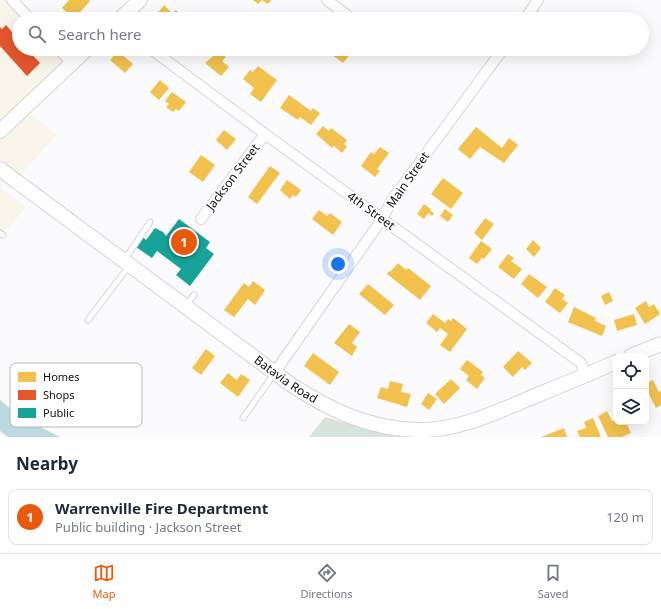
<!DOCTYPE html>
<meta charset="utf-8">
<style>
:root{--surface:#fff;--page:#f2f2f3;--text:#1f2937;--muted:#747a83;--line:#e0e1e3;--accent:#ea580c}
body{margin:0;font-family:"Noto Sans",sans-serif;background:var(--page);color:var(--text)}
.controls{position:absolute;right:12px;bottom:12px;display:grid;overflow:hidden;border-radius:8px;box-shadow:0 4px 16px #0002}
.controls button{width:36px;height:36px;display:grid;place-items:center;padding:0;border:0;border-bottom:1px solid var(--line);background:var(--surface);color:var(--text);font:20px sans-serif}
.you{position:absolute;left:338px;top:264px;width:14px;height:14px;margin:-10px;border:3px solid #fff;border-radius:50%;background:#1a73e8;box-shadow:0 0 0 6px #1a73e833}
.badge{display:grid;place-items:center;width:26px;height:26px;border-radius:50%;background:var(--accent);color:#fff;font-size:13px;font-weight:700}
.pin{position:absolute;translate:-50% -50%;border:2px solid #fff;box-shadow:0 1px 4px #0006}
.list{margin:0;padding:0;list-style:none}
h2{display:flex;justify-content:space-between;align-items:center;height:52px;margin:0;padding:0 16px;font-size:17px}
h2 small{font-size:13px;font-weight:400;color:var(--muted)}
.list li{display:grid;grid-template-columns:26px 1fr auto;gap:12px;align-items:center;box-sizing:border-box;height:56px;margin:0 8px 8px;padding:0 8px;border:1px solid var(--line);border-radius:8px}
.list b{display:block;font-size:15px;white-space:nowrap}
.list p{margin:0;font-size:13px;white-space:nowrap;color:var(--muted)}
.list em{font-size:13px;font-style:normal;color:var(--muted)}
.icon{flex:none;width:22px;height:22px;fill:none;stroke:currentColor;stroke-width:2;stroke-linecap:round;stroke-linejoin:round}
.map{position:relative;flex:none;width:661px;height:437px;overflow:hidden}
.search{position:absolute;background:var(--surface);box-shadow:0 4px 16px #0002;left:12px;right:12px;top:12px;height:44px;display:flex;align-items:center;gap:10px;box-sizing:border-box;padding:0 14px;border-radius:22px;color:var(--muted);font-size:15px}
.sheet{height:116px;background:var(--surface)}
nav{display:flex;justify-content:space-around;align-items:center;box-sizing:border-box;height:56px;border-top:1px solid var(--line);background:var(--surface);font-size:11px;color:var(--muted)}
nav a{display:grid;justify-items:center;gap:2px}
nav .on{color:var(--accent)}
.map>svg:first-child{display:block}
</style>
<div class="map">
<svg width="661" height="437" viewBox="0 0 661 437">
<rect width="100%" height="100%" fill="#fbfbfd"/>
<g fill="#faf5ea">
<path d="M3 0H7L25 19H19V49H54L65 61 0 124V3Z"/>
<path d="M29 114 57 135 20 175 0 160V140Z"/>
<path d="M0 179 2 180 1 189 26 207 0 237Z"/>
</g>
<path fill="#d7e4db" d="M325 417 365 428 430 437H309Z"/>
<path fill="#bcdade" d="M0 400 22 418 60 437H8L0 431Z"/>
<g fill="#f2c14e">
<path d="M69 0H89L90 1 74 19 62 8Z"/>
<path d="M253 0H262L258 4Z"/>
<path d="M262 0H271L268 4Z"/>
<path d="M164 5 172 13 176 10 180 14 175 19H153Z"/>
<path d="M188 12 195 18 194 19H182Z"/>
<path d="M331 49H348L352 52 343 63 328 52Z"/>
<path d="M118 51 133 64 125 73 110 60Z"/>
<path d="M219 51 226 57 222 61 229 67 221 76 205 63Z"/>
<path d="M258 66 277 80 261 102 250 94 254 88 243 79 250 70 253 72Z"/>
<path d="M160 80 169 88 159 100 150 92Z"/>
<path d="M172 92 186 102 179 111 176 109 173 112 166 107 169 104 165 101Z"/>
<path d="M289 95 311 111 313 108 320 113 311 125 300 117 298 120 280 108Z"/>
<path d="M323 126 329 131 331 128 347 140 344 144 347 146 342 153 334 146 332 148 316 134Z"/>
<path d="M476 127 502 148 509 138 518 145 504 163 480 147 470 159 458 149Z"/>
<path d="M224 130 236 139 227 150 216 140Z"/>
<path d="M380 147 389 153 377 169 380 171 375 177 361 166 371 152 374 154Z"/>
<path d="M201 155 215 165 203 182 189 172Z"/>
<path d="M270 166 280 173 257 204 248 197Z"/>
<path d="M443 178 463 193 451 209 431 194Z"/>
<path d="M287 180 301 190 296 197 293 195 290 199 280 190Z"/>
<path d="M424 204 431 209 430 211 434 213 432 216 428 213 424 219 417 214Z"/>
<path d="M445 209 453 215 448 222 440 216Z"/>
<path d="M319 210 327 216 330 213 342 222 333 235 312 219Z"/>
<path d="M485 218 494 224 482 240 474 233Z"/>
<path d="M533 240 541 248 534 257 526 249Z"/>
<path d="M481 241 492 249 484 259 482 258 477 264 469 258Z"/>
<path d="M508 254 514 258 511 261 522 269 514 279 498 267Z"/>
<path d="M398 263 406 270 408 268 431 286 420 300 387 274 389 271 390 272Z"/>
<path d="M529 274 547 287 538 298 521 284Z"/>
<path d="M253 281 265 290 255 305 248 299 234 317 224 310 244 283 249 287Z"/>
<path d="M368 284 394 305 385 315 359 294Z"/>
<path d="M555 288 565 295 562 299 568 303 560 313 545 302Z"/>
<path d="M609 292 613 301 605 305 601 296Z"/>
<path d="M646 301 649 307 654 304 660 314 645 324 635 308Z"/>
<path d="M574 307 596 318 595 321 606 326 602 336 568 322Z"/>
<path d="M433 314 445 323 448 319 451 321 453 318 467 329 450 352 440 345 448 334 440 328 437 332 426 323Z"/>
<path d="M634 314 637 325 617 331 614 320Z"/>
<path d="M349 324 360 332 352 343 357 347 352 356 334 343Z"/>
<path d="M206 349 215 356 201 375 192 368Z"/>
<path d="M518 351 532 363 525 370 522 367 513 377 503 367Z"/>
<path d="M313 353 339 372 330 385 304 366Z"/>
<path d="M467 360 483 372 481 375 485 378 477 389 466 380 469 376 460 369Z"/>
<path d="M228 373 237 380 241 374 250 380 238 397 220 383Z"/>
<path d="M451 379 460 388 444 404 435 394Z"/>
<path d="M653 380 659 392 661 391V405L656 408 646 388V383Z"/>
<path d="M390 381 403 384 401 392 411 394 407 407 377 398 381 387 388 389Z"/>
<path d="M428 393 437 399 429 410 421 404Z"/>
<path d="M607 411 612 421 616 419V422H626L631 433 622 437H608L598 416Z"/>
<path d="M593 418 601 437H580L577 431 586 428 584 422Z"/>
<path d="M564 428 567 437H541Z"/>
</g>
<path fill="#e4572e" d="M6 25 19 40V49H27L40 63 27 76 0 46V27L2 29Z"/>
<path fill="#17a398" d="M179 219 210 242 206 248 214 254 190 286 176 275 181 269 157 251 152 258 136 247 143 237 146 240 155 228 163 232 166 236Z"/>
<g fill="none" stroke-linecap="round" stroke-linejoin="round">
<defs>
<g id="lane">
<path d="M0 233 3 235"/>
<path d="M123 258 130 252 150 222"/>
<path d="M186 305 194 295"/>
<path d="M88 320 129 266"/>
<path d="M243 418 274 374"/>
</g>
<g id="street">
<path d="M12 0 30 19"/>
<path d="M327 0 352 19"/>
<path d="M525 19 538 0"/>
<path d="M59 49 72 63"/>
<path d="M151 49 265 134 581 363 585 375"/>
<path d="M201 219 265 134"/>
<path d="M275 372 382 219 392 200 503 49"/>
</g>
<g id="secondary">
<path d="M120 19 140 0"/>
<path d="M0 131 87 49"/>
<path id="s1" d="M0 169 290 384C330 410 367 428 416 430 456 432 499 411 535 396 562 385 589 374 616 362"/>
<path d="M631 356 661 344"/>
</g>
</defs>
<use href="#lane" stroke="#d5d5d8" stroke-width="7"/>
<use href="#street" stroke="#d5d5d8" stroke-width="12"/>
<use href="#secondary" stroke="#d5d5d8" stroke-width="16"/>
<use href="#lane" stroke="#fefeff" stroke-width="5"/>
<use href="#street" stroke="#fefeff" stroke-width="10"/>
<use href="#secondary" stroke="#fefeff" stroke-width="14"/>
</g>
<g text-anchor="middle" stroke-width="4" stroke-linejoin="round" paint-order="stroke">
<g font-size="12" fill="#0e0f11" stroke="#fff">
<text transform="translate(233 177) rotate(-53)" y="4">Jackson Street</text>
<text transform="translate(408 180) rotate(-55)" y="4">Main Street</text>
<text transform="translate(371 211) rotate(36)" y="4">4th Street</text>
<text dy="4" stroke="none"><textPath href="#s1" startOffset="355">Batavia Road</textPath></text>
</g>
</g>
<rect x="10" y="363" width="132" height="64" rx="6" fill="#fff" stroke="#b7b7b8" stroke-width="1"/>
<rect x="18" y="372" width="18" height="10" fill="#f2c14e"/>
<rect x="18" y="390" width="18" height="10" fill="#e4572e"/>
<rect x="18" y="408" width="18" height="10" fill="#17a398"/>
<g font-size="11" fill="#0e0f11">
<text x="43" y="381">Homes</text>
<text x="43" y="399">Shops</text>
<text x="43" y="417">Public</text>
</g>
</svg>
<div class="controls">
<button><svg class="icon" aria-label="locate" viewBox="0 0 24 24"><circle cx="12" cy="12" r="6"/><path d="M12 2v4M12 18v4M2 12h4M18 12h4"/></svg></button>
<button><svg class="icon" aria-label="layers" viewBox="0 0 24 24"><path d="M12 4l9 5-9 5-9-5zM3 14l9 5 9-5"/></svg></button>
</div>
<div class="you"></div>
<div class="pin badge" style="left:184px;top:242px">1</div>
<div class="search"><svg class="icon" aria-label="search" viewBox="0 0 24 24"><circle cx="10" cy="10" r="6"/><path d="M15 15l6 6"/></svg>Search here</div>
</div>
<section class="sheet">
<h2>Nearby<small></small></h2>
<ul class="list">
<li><span class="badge">1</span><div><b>Warrenville Fire Department</b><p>Public building · Jackson Street</p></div><em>120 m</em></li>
</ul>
</section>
<nav>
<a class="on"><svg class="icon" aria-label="map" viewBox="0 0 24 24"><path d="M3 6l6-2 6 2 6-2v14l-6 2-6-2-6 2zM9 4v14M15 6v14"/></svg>Map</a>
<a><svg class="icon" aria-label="directions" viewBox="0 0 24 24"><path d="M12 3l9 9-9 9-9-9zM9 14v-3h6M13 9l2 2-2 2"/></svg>Directions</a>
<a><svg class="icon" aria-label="saved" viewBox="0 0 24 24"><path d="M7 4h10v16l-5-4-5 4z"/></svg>Saved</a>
</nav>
